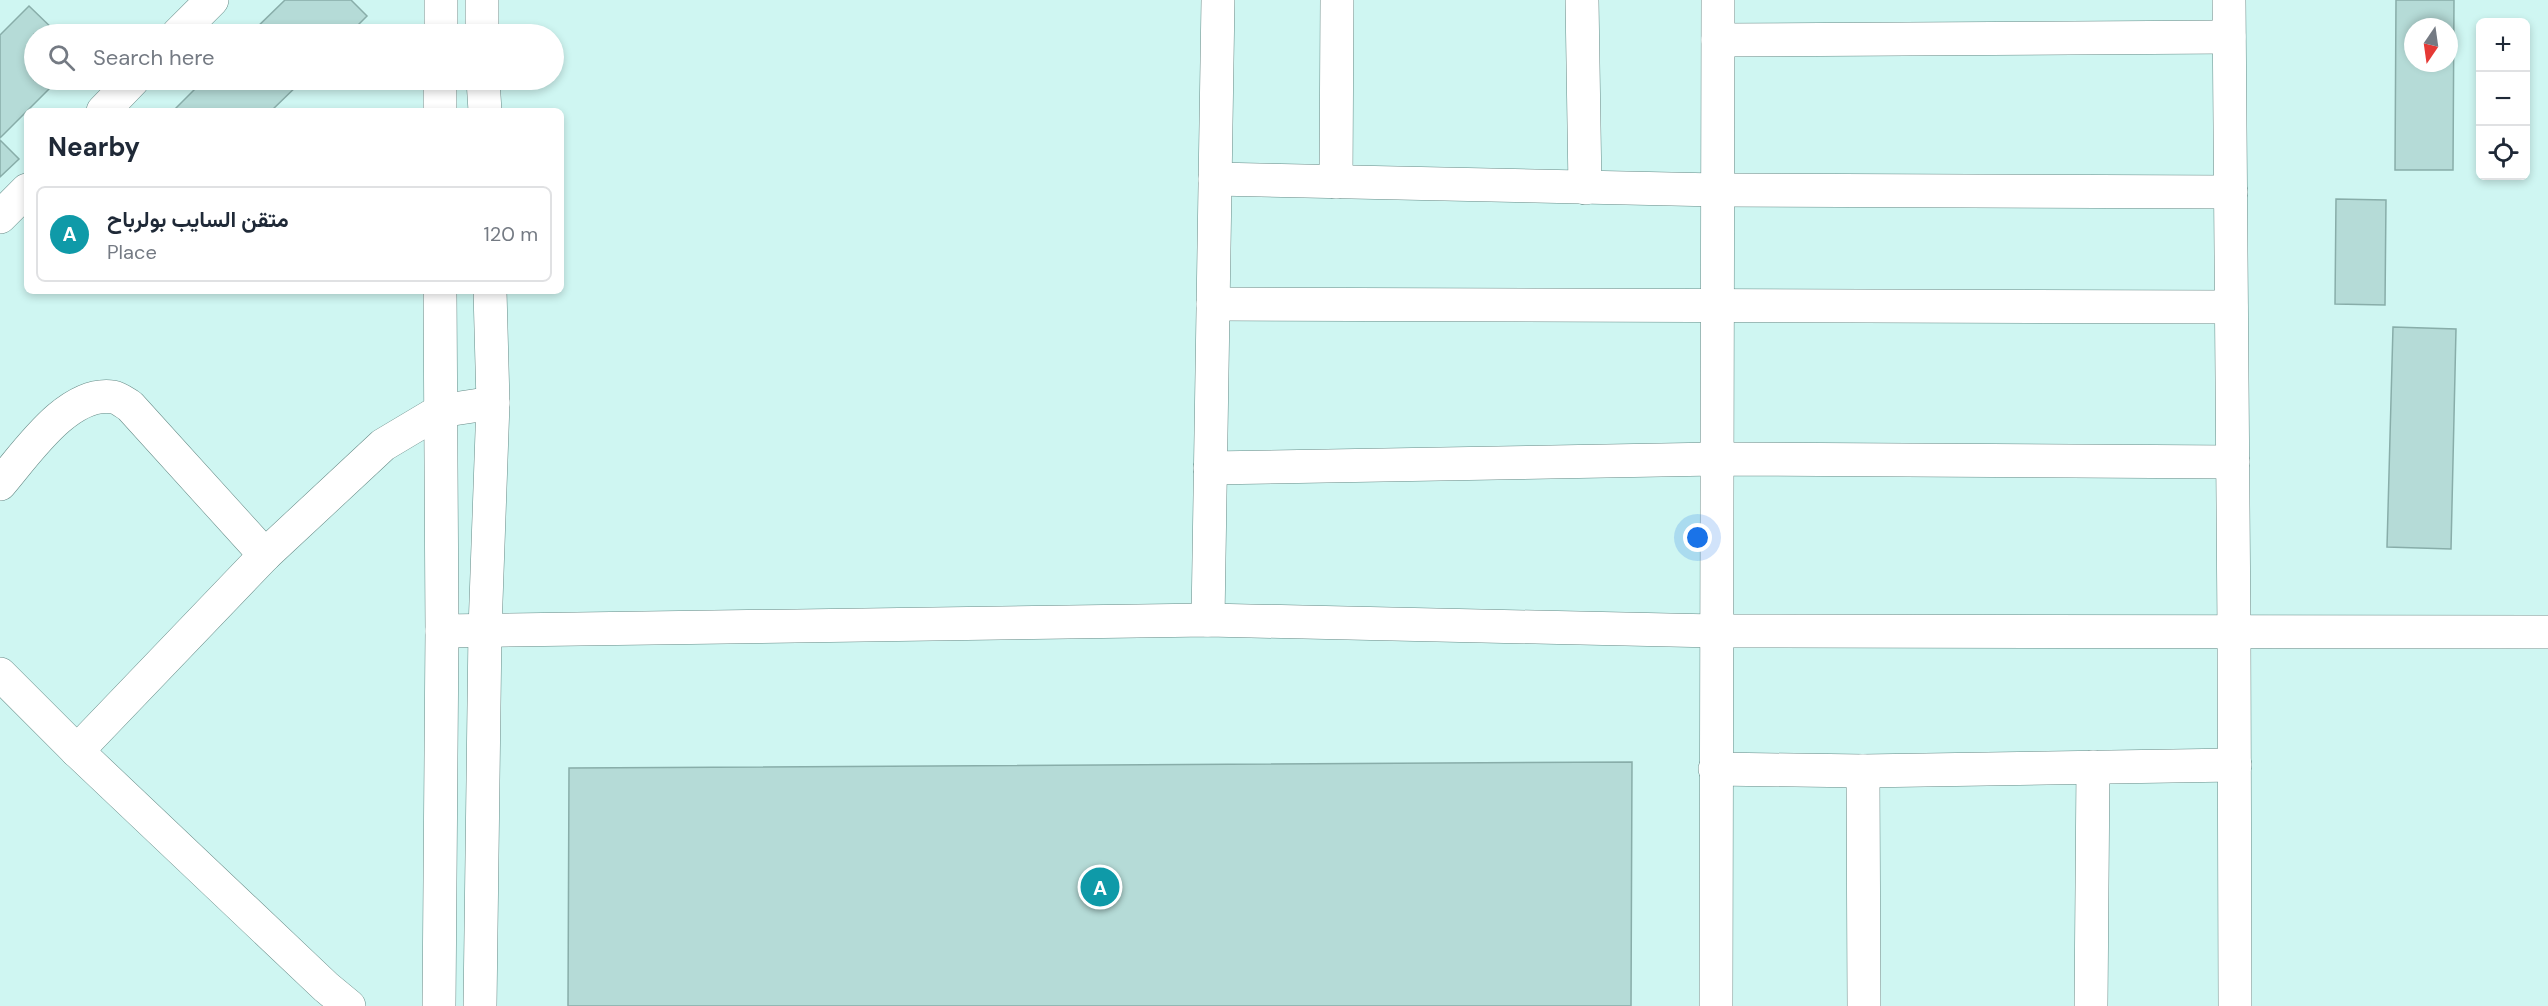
<!DOCTYPE html>
<meta charset="utf-8">
<style>
:root{--surface:#fff;--page:#f6f6f7;--text:#1f2937;--muted:#747a83;--line:#e0e1e3;--accent:#0f766e}
body{margin:0;font-family:"DM Sans",Vazirmatn,sans-serif;background:var(--page);color:var(--text)}
.controls{position:absolute;right:18px;top:18px;display:grid;overflow:hidden;border-radius:9px;box-shadow:0 3px 9px #0003}
.controls button{width:54px;height:54px;display:grid;place-items:center;padding:0;border:0;border-bottom:2px solid var(--line);background:var(--surface);color:var(--text);font:30px sans-serif}
.compass{position:absolute;left:2404px;top:18px;width:54px;height:54px;border-radius:50%;background:var(--surface);box-shadow:0 3px 9px #0003;rotate:193deg}
.you{position:absolute;left:1698px;top:538px;width:21px;height:21px;margin:-15px;border:4px solid #fff;border-radius:50%;background:#1a73e8;box-shadow:0 0 0 9px #1a73e833}
.badge{display:grid;place-items:center;width:39px;height:39px;border-radius:50%;background:var(--accent);color:#fff;font-size:20px;font-weight:700}
.pin{position:absolute;translate:-50% -50%;border:3px solid #fff;box-shadow:0 2px 6px #0006}
.list{margin:0;padding:0;list-style:none}
h2{display:flex;justify-content:space-between;align-items:center;height:78px;margin:0;padding:0 24px;font-size:26px}
h2 small{font-size:20px;font-weight:400;color:var(--muted)}
.list li{display:grid;grid-template-columns:39px 1fr auto;gap:18px;align-items:center;box-sizing:border-box;height:96px;margin:0 12px 12px;padding:0 12px;border:2px solid var(--line);border-radius:9px}
.list b{display:block;font-size:22px;white-space:nowrap}
.list p{margin:0;font-size:20px;white-space:nowrap;color:var(--muted)}
.list em{font-size:20px;font-style:normal;color:var(--muted)}
.icon{flex:none;width:33px;height:33px;fill:none;stroke:currentColor;stroke-width:2;stroke-linecap:round;stroke-linejoin:round}
.map{position:relative;flex:none;width:2548px;height:1006px;overflow:hidden}
.search{position:absolute;background:var(--surface);box-shadow:0 3px 9px #0003;left:24px;top:24px;width:540px;height:66px;display:flex;align-items:center;gap:15px;box-sizing:border-box;padding:0 21px;border-radius:33px;color:var(--muted);font-size:22px}
.panel{position:absolute;background:var(--surface);box-shadow:0 3px 9px #0003;left:24px;top:108px;width:540px;height:186px;border-radius:9px}
.map>svg:first-child{display:block}
</style>
<div class="map">
<svg width="2548" height="1006" viewBox="0 0 2548 1006">
<rect width="100%" height="100%" fill="#cff6f2"/>
<g fill="#b5dbd7" stroke="#88ada9" stroke-width="1.5" fill-rule="evenodd">
<path d="M285 0H351L367 16 349 34H250Z"/>
<path d="M2396 0H2454L2453 170H2395ZM2413 27H2449V63H2413Z"/>
<path d="M29 6 58 34H34V80H58L0 138V35Z"/>
<path d="M204 80H303L271 111H173Z"/>
<path d="M0 140 19 159 0 177Z"/>
<path d="M2336 199 2386 200 2385 305 2335 304Z"/>
<path d="M2393 327 2456 329 2451 549 2387 547Z"/>
<path d="M1632 762 1631 1006H568L569 768Z"/>
</g>
<g fill="none" stroke-linecap="round" stroke-linejoin="round">
<defs>
<g id="minor">
<path d="M441 0V34"/>
<path d="M482 0V34"/>
<path d="M1582 0 1585 188"/>
<path d="M2229 0 2234 630 2235 1006"/>
<path d="M178 34 212 0"/>
<path d="M1718 40 2229 37"/>
<path d="M483 80 485 111"/>
<path d="M103 111 133 80"/>
<path d="M440 111V80"/>
<path d="M1215 179 1717 190 2231 192"/>
<path d="M1336 182 1337 0"/>
<path d="M0 217 27 190"/>
<path d="M1213 304 2231 307"/>
<path d="M1210 468 1716 459 2233 462"/>
<path d="M0 484C26 454 68 390 113 397 119 398 125 403 130 406L265 555"/>
<path d="M1208 620 1218 0"/>
<path d="M442 631 1208 620 1715 631 2548 632"/>
<path d="M0 674 77 751 326 987 349 1006"/>
<path d="M77 751 265 555 383 445 440 411 493 403"/>
<path d="M1715 769 1863 771 2235 765"/>
<path d="M1863 771 1864 1006"/>
<path d="M439 1006 442 631 440 291"/>
<path d="M480 1006 485 630 493 403 490 291"/>
<path d="M1716 1006 1718 0"/>
<path d="M2091 1006 2093 767"/>
</g>
</defs>
<use href="#minor" stroke="#678b87" stroke-width="34"/>
<use href="#minor" stroke="#fff" stroke-width="33"/>
</g>
</svg>
<div class="controls">
<button>+</button>
<button>−</button>
<button><svg class="icon" aria-label="locate" viewBox="0 0 24 24"><circle cx="12" cy="12" r="6"/><path d="M12 2v4M12 18v4M2 12h4M18 12h4"/></svg></button>
</div>
<svg class="compass" viewBox="-18 -18 36 36"><path d="M0-13l5 13h-10z" fill="#e53935"/><path d="M0 13l5-13h-10z" fill="#747a83"/></svg>
<div class="you"></div>
<div class="pin badge" style="left:1100px;top:887px;background:#0f9aa8">A</div>
<div class="search"><svg class="icon" aria-label="search" viewBox="0 0 24 24"><circle cx="10" cy="10" r="6"/><path d="M15 15l6 6"/></svg>Search here</div>
<section class="panel">
<h2>Nearby<small></small></h2>
<ul class="list">
<li><span class="badge" style="background:#0f9aa8">A</span><div><b>متقن السايب بولرباح</b><p>Place</p></div><em>120 m</em></li>
</ul>
</section>
</div>
